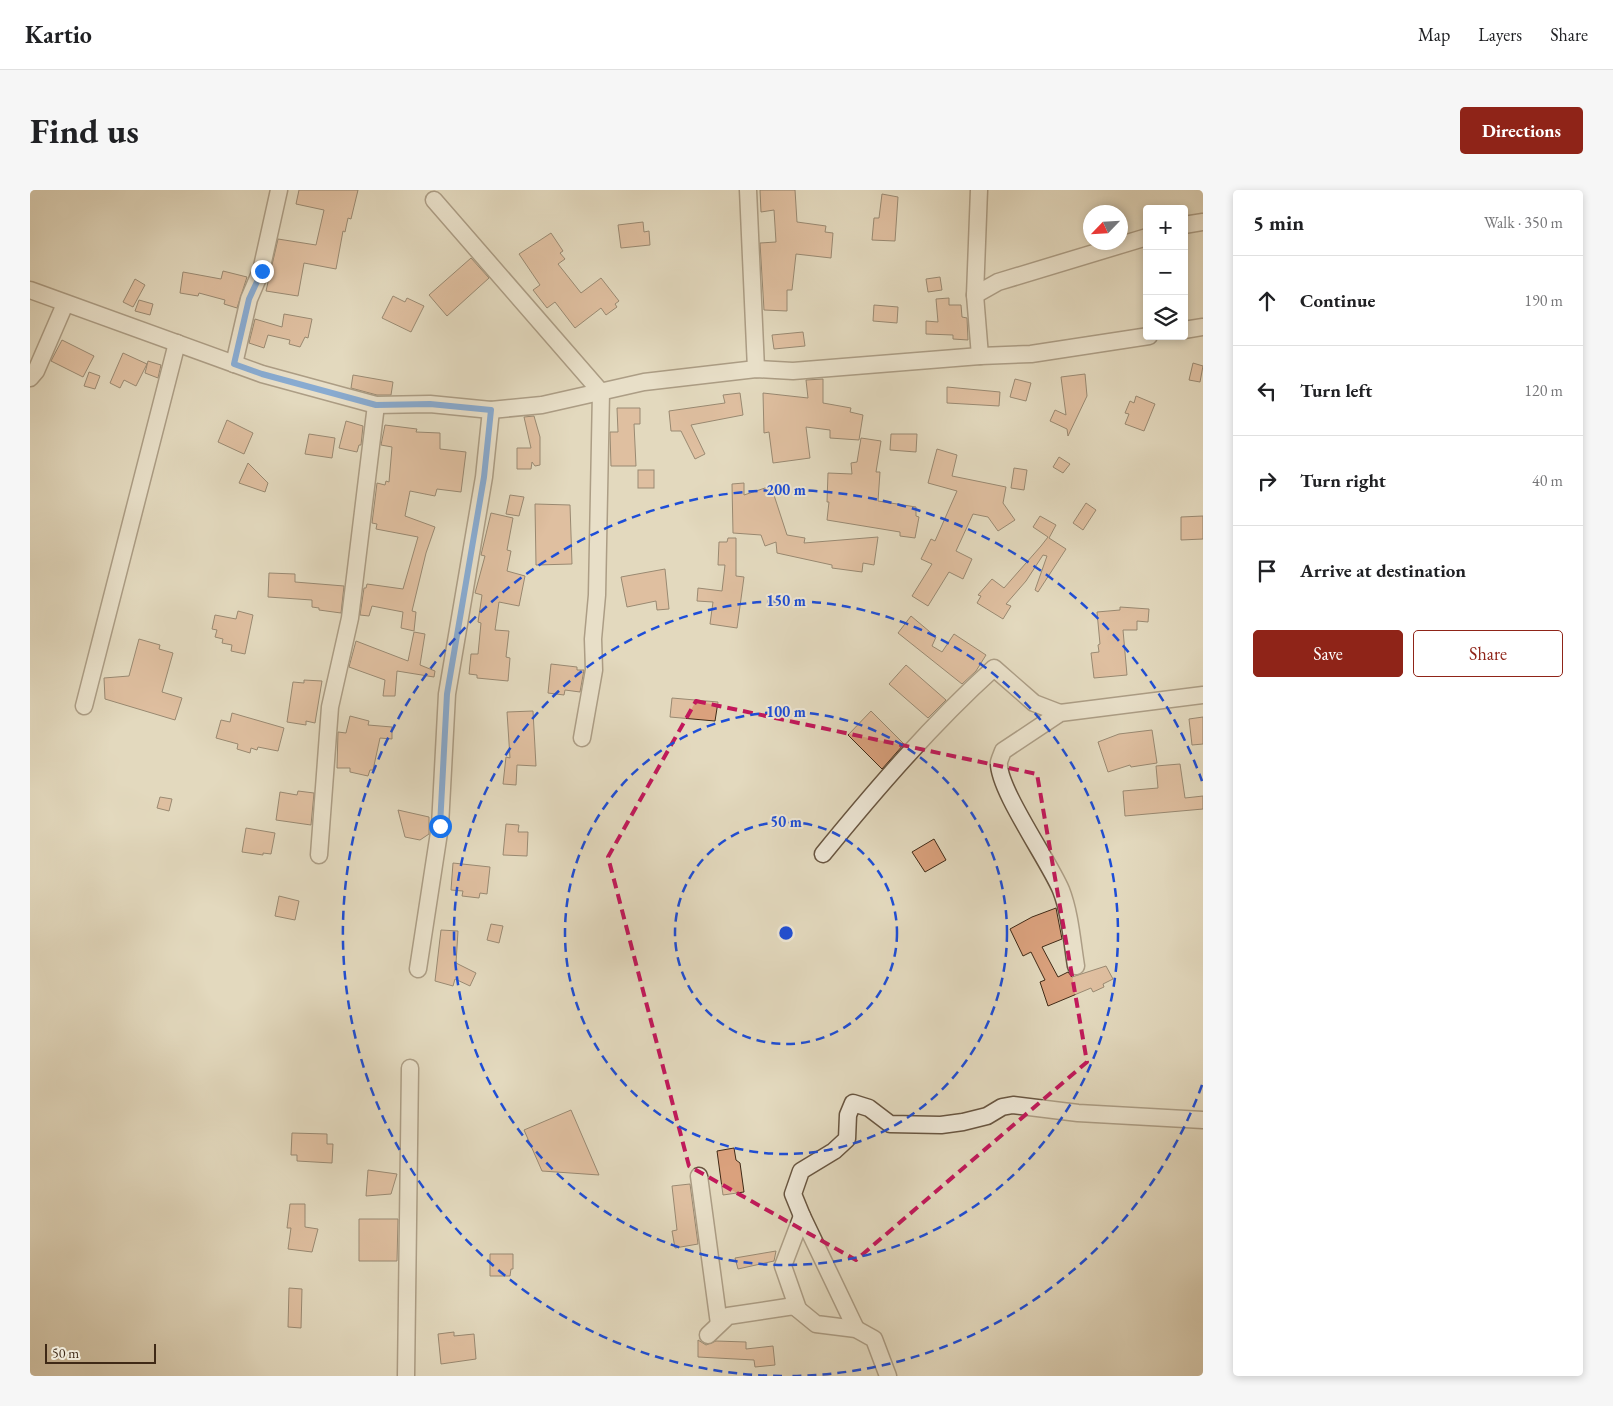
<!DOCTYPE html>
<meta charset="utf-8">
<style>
:root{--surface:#fff;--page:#f6f6f6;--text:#202124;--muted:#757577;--line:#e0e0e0;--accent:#8f2418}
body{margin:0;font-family:"EB Garamond",serif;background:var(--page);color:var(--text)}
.controls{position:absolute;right:15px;top:15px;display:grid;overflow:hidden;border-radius:5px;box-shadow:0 2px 8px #0003}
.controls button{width:45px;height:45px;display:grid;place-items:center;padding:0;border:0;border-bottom:1px solid var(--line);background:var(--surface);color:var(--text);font:25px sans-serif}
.compass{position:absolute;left:1053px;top:15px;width:45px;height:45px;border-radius:50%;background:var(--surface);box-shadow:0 2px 8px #0003;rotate:245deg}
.scale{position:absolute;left:15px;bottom:12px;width:111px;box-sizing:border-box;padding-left:5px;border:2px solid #3f2916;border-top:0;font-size:14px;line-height:18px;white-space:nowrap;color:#3f2916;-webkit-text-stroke:4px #ede6d5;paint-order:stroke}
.stop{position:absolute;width:15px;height:15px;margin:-11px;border:4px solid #1a73e8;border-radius:50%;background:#fff}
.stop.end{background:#1a73e8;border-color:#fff;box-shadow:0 1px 5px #0008}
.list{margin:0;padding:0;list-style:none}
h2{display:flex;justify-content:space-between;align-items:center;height:65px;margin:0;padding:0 20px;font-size:21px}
h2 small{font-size:16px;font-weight:400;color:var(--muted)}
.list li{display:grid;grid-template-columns:32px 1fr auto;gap:15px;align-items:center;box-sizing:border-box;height:90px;padding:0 20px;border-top:1px solid var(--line)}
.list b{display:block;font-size:19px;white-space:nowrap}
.list em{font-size:16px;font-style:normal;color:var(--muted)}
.actions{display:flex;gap:10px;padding:15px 20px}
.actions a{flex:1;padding:11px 0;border:1px solid var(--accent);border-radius:5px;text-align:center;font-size:18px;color:var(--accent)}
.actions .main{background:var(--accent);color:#fff}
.icon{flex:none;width:28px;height:28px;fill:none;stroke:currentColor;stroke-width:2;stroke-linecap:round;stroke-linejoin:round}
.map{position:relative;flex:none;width:1173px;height:1186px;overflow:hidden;border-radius:5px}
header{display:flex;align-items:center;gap:30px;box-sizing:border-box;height:70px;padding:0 25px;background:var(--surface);border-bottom:1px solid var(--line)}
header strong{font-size:24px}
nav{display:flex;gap:28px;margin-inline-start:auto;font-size:18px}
.intro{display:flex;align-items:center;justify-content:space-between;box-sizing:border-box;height:120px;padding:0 30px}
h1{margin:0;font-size:35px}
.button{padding:12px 22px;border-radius:5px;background:var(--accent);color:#fff;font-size:18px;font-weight:700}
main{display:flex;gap:30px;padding:0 30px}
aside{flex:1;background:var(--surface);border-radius:5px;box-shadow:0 2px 8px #0003}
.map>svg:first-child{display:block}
</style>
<header>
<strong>Kartio</strong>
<nav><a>Map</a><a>Layers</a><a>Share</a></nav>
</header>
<div class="intro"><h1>Find us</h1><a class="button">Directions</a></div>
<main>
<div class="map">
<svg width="1173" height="1186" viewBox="0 0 1173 1186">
<rect width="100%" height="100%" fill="#e3d9be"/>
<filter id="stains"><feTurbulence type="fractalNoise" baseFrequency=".004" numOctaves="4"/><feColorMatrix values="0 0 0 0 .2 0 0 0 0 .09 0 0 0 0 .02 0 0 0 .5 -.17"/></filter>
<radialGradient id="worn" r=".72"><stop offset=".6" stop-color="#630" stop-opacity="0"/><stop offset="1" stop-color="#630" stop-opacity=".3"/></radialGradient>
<g fill="#daa17d" stroke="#3f2916">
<path d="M269 0H328L321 29 318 28 315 42 313 41 306 79 274 73 268 106 236 101 248 49 286 55 294 20 266 14Z"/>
<path d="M730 0H765L767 32 796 36 795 42 803 43 801 68 766 64 762 100H757V121L734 120 730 53 746 52 744 20 731 22Z"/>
<path d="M852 4 868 7 865 51 842 50 844 28H849Z"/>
<path d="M613 32 614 42 619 41 620 55 591 58 588 35Z"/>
<path d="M521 43 533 61 530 63 535 69 528 74 551 103 571 88 589 111 585 114 587 117 576 125 571 118 545 138 525 112 517 118 503 100 510 95 489 64Z"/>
<path d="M441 68 459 88 417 126 399 105Z"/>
<path d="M193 81 217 87 207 118 194 114 195 110 169 103 168 106 150 103 153 82 191 89Z"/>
<path d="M910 87 912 100 898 102 896 89Z"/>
<path d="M105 89 115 95 103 117 93 112Z"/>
<path d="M363 106 375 112 377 108 394 116 381 142 352 128Z"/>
<path d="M919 108V115H931L932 127 937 128 938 150 923 149V145L896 144V131L908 132 906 109Z"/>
<path d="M109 110 123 114 120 125 105 121Z"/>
<path d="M844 115 868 117 867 133 843 131Z"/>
<path d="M254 124 282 129 278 148 275 147 270 157 259 154 260 150 238 145 234 158 219 153 225 129 252 137Z"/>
<path d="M773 142 775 156 744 159 742 145Z"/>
<path d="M32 150 64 166 53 187 21 171Z"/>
<path d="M93 163 117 174 106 196 94 190 90 198 80 193Z"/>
<path d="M118 171 131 175 128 188 115 183Z"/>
<path d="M1163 173 1173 176 1170 192 1159 190Z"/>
<path d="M59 182 70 186 65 199 54 196Z"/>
<path d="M1055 184 1057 206 1038 246 1037 239 1020 231 1025 220 1036 225 1031 187Z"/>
<path d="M323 185 363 192 361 205H347L321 198Z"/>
<path d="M793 189V213L821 218 820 222 833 225 829 250 800 248V240L776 237 780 268 743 273 739 242 734 243 733 203 778 208 776 190Z"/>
<path d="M985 189 1001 193 996 211 980 207Z"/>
<path d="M917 197 970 202 969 216 917 213Z"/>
<path d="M710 203 713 225 661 235 675 264 665 269 651 241H641L639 221 695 213 693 205Z"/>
<path d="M1106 206 1125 214 1114 241 1095 234 1099 224 1095 223 1100 211 1104 213Z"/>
<path d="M587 218H610V234H604L606 276H581L580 242H588Z"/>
<path d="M504 226 510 247V275L505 276 502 272 501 279H487V258H501L494 227Z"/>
<path d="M197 230 223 243 214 264 188 252Z"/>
<path d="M316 231 333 236 331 255H329L327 262 309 258Z"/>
<path d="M355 235 387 239 386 242 410 243V259L436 262 431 302 407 299 405 306 380 301 375 326 405 337 396 363 382 421 386 422 384 441 371 438 373 422 342 416 339 426 330 425 334 398H336L337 394 373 399 388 347 346 339 347 334 342 333 347 293 355 295 356 291 359 292 362 257 351 255Z"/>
<path d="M279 244 305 248 302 268 275 264Z"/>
<path d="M861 244H887L886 262 860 260Z"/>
<path d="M831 248 851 251 846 282H850L848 311 886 317V326L889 327 885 348 870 346V342L797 330 799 312H797L798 283 822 284 821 273 827 272Z"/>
<path d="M907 259 927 265 922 286 976 297 973 313 985 330 968 341 958 327 943 324 926 361 942 369 933 389 919 382 898 416 882 406 902 374 891 369 901 349 905 351 927 301 898 293Z"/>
<path d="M1029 267 1040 274 1033 283 1023 277Z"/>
<path d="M218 273 238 293 235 302 209 293Z"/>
<path d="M984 278 997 280 994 300 981 298Z"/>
<rect x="608" y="280" width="16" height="18"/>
<path d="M714 293V305L741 296 757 345 775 348 774 353 848 347 844 375 833 373 832 382 802 378V375L747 363 746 352 735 356 731 345 703 343 702 294Z"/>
<path d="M480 305 494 307 489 326 476 324Z"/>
<path d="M1056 313 1066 320 1053 340 1043 333Z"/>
<path d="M505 314 540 315 542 374 506 375Z"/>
<path d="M461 323 483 328 477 360 481 361 477 381 495 386 489 416 469 412 465 440 479 441 476 467 480 468 478 491 447 488V485L439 484 441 464H448L451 433 448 432 452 405 445 403 455 366 451 365Z"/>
<path d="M1010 326 1026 335 1019 348 1036 359 1008 402 1005 400 1017 366 1013 365 996 391 976 414 981 416 973 429 947 413 951 406 948 405 962 389 974 398 1011 356 1018 347 1003 337Z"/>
<path d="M1173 326V349L1151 350V327Z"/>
<path d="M698 348H706V386L714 387 707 438 680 434 683 412 667 411 668 398 692 401 695 375H688L689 352H697Z"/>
<path d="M635 379 639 419 627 420 626 411 597 417 591 387Z"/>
<path d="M239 383 265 384V392L314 396 311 423 289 420V418L282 417V410L238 407Z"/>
<path d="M1090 417 1119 419 1118 432 1107 431V440H1093L1097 485 1064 488 1061 463 1069 462 1068 455 1070 454 1067 422 1090 420Z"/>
<path d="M208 421 223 425 215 464 201 461 202 455 192 453 193 449 185 447 187 440 182 439 185 425 206 429Z"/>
<path d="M881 426 906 447 902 456 912 462 924 444 956 465 946 481 932 494 868 443Z"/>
<path d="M384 442 395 444 390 475 405 481 404 487 367 481 365 506H353L355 490 319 477 326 451 378 471Z"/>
<path d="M109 449 130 455 129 459 143 463 132 502 152 508 145 530 75 509 74 488 99 486Z"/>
<path d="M521 474 547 477V480H554L550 502 535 500 534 505 518 503Z"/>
<path d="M876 475 916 510 898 528 859 494Z"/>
<path d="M274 490 292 491 285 533 276 531V535L257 532 263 492 274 493Z"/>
<path d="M642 508 688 512 685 531 640 527Z"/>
<path d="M503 521 506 576 487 575 486 595 473 594 476 567 480 568 477 522Z"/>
<path d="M841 521 874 554 852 579 818 545Z"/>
<path d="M202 523 254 538 248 561 228 557 227 560 221 558 220 563 207 559 208 554 186 548 191 530 200 532Z"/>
<path d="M320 526 339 531 338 535 362 537V549L350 548 343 580H340L338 586 320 582V578H307L308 542 316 543Z"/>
<path d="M1173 527V554L1162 555 1159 529Z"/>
<path d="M1122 540 1127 573 1101 577 1100 575 1078 582 1068 552 1089 544Z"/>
<path d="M1150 574 1155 608 1173 606V619L1095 626 1093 601 1128 598 1126 576Z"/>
<path d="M268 601 284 603 281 635 246 630 250 602 267 605Z"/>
<path d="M130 607 142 609 139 621 127 618Z"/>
<path d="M368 620 399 627V644L390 650 375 647Z"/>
<path d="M476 634 489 635 488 642H498L497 666 473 665Z"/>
<path d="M216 638 245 643 241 664 233 663V665L212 662Z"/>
<path d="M904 649 916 670 895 682 882 662Z"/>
<path d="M423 673 460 677 457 704 450 703 449 708 432 706 433 701 421 700Z"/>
<path d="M249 706 269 711 265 730 245 726Z"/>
<path d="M1026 718 1032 749 1012 757 1028 787 1038 782 1042 787 1076 776 1083 789 1073 794 1074 797 1063 802 1061 798 1018 816 1010 792 1015 790 1001 762 993 766 980 739 1002 727Z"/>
<path d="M461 734 473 736 469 753 457 750Z"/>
<path d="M411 740 428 741 426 773 446 783 440 796 425 789 423 796 405 791Z"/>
<path d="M541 920 569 985 512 981 494 940Z"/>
<path d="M262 943 297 944V954H303L302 973 267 971V965H261Z"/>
<path d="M704 958 706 970 710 973 714 1002 693 1005 687 961Z"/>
<path d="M338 980 367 984 361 1004 336 1006Z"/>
<path d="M660 994 668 1054 645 1058 642 1041 647 1040 642 996Z"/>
<path d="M260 1014H275V1037L288 1039 282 1062 258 1059 261 1038H257Z"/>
<path d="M329 1029H368L367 1071H329Z"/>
<path d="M746 1061 744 1071 708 1079 705 1068Z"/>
<path d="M460 1064H483V1079H481L480 1086H460Z"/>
<path d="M259 1098 272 1099 271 1138 258 1137Z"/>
<path d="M424 1142V1146L444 1144 446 1169 411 1174 408 1144Z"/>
<path d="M668 1150 676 1155 686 1151 716 1152V1159L743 1156 745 1175 725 1177 724 1170 668 1167Z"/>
</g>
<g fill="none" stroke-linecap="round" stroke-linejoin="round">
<defs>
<g id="street">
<path d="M718 0 726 179"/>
<path d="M949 0 945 105 950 166"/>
<path d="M404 10 571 202 567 405 563 449 564 480 552 548"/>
<path d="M1154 35 1173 32"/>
<path d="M0 100 232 184 346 215 400 214 461 220 512 215 614 192 726 179 763 181 950 166 1001 164 1119 146"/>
<path d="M945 105 968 92 1117 47"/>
<path d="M1154 140 1173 137"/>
<path d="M204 174 219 109 231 81 249 0"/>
<path d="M0 188 6 181 35 114"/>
<path d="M54 516 147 153"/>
<path d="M793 664C846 599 902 534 964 478L1004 513 1030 523"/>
<path d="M289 665 300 517 320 428 346 215"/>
<path d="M1046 776C1042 751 1040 723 1031 700 1019 671 967 598 969 572 970 568 972 564 973 561L1030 523 1173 505"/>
<path d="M388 779 410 636 417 504 454 287 461 220"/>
<path d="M669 986 689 1134"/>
<path d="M772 1026 763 1004 771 981 804 961 817 949 818 925 823 913 839 918 860 934 911 935 933 932 957 926 972 917 983 915 1048 923 1173 930"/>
<path d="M768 1119 753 1076 772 1026 826 1139"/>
<path d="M678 1145 698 1126 764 1116 786 1134 826 1139 844 1149 858 1186"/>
<path d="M376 1186 380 878"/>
</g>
</defs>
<use href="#street" stroke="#685540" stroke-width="19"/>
<use href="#street" stroke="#ede6d5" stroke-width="16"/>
</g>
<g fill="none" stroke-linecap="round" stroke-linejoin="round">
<path stroke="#1a73e8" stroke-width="6" d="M232 81 219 109 204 174 232 184 346 215 400 214 461 220 454 287 417 504 410 636"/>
</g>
<path d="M0 0H1173V1186H0ZM666 511 1007 584 1057 872 826 1070 659 976 578 667Z" fill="#e3d9be" fill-opacity=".55" fill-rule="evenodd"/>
<path fill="none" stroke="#c2185b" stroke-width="4" stroke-dasharray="10 6" stroke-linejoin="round" d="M666 511 1007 584 1057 872 826 1070 659 976 578 667Z"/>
<g fill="none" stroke="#1d4ed8" stroke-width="2.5" stroke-dasharray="9 6">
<circle cx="756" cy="743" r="111"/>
<circle cx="756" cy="743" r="221"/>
<circle cx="756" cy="743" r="332"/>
<path d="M1172 895A443 443 0 0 1 760 1186M752 1186A443 443 0 1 1 1172 591"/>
</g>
<circle cx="756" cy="743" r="8" fill="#1d4ed8" stroke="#ede6d5" stroke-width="2.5"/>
<g font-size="15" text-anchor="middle" font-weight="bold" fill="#1d4ed8" stroke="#ede6d5" stroke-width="4" stroke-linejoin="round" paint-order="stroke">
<text x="756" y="305">200 m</text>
<text x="756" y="416">150 m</text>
<text x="756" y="527">100 m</text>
<text x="756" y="637">50 m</text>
</g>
<rect width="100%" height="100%" filter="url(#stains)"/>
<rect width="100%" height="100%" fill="url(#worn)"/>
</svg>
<div class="controls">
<button>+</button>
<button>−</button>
<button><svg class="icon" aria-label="layers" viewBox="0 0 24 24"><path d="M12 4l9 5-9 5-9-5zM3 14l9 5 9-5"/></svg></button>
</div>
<svg class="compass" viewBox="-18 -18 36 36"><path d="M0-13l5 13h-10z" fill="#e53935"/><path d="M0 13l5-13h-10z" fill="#757577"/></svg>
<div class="scale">50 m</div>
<div class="stop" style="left:410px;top:636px"></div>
<div class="stop end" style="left:232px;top:81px"></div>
</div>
<aside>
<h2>5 min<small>Walk · 350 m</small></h2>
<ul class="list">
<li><svg class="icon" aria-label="ahead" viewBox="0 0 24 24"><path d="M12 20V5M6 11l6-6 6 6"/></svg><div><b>Continue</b></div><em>190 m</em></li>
<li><svg class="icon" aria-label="left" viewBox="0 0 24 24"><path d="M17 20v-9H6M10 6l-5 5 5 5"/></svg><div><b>Turn left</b></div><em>120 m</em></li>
<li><svg class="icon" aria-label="right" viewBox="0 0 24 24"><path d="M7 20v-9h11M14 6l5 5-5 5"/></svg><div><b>Turn right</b></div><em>40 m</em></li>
<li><svg class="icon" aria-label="arrive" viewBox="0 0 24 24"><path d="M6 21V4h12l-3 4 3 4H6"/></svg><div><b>Arrive at destination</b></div></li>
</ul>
<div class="actions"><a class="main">Save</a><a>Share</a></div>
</aside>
</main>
